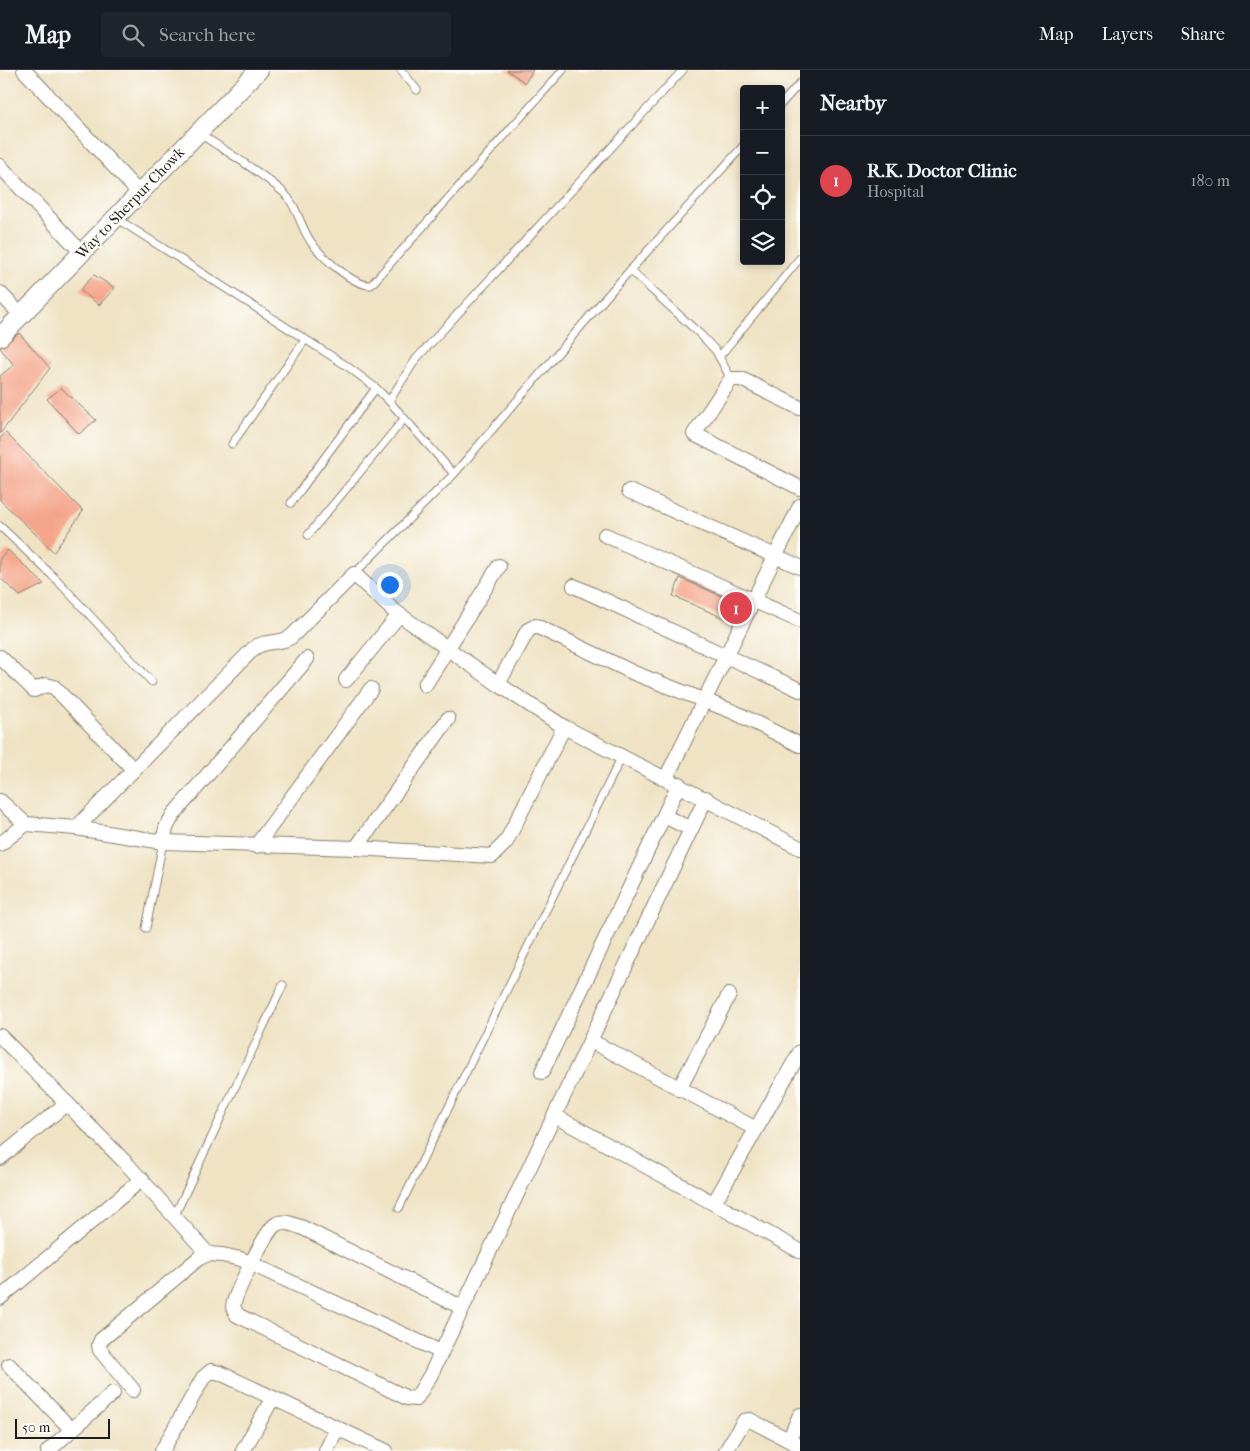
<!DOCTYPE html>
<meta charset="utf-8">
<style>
:root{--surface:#171b24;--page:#20242c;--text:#f1f3f6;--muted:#9ea1a6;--line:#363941;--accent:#0b8043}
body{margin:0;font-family:"IM FELL French Canon",serif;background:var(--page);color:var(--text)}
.controls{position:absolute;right:15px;top:15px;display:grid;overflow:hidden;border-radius:5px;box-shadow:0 2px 8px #0003}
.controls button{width:45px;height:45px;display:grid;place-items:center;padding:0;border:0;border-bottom:1px solid var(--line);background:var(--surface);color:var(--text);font:25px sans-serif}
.scale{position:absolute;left:15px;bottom:12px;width:95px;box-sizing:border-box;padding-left:5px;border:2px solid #1c1c1c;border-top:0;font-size:14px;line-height:18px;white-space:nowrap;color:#1c1c1c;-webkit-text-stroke:4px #fdfcf7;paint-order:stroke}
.you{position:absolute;left:389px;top:514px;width:18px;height:18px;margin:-12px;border:4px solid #fff;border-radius:50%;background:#1a73e8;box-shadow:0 0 0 8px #1a73e833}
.badge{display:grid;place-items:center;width:32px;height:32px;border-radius:50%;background:var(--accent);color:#fff;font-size:16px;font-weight:700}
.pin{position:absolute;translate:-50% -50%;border:2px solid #fff;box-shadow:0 1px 5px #0006}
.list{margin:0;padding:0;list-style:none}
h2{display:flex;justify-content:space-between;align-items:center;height:65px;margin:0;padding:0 20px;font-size:21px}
h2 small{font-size:16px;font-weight:400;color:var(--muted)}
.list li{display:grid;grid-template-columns:32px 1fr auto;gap:15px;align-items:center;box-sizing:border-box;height:90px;padding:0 20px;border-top:1px solid var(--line)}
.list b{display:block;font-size:19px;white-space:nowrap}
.list p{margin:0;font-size:16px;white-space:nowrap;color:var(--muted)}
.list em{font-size:16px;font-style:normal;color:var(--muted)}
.icon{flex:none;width:28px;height:28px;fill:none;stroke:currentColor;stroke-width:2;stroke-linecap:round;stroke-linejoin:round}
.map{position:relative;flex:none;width:800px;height:1381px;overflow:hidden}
header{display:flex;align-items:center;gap:30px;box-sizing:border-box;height:70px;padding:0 25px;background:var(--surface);border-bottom:1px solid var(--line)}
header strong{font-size:24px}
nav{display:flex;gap:28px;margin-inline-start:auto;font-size:18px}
.search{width:350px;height:45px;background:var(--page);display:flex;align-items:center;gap:12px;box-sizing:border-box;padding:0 18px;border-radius:5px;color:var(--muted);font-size:19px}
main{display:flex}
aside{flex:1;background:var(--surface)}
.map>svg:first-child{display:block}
</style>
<header>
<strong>Map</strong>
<div class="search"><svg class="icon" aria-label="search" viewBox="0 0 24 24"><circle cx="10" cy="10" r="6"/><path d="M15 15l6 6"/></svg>Search here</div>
<nav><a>Map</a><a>Layers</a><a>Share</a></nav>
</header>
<main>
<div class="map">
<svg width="800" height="1381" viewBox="0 0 800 1381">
<rect width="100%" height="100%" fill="#fdfcf7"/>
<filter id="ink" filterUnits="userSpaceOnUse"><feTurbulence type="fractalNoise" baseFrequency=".02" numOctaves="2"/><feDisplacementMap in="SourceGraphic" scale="10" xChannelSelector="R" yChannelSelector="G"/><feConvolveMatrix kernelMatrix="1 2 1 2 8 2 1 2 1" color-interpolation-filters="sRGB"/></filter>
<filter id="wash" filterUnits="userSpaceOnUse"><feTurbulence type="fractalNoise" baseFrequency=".0096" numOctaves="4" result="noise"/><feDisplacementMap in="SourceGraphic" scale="20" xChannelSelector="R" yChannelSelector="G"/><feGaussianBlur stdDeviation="1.12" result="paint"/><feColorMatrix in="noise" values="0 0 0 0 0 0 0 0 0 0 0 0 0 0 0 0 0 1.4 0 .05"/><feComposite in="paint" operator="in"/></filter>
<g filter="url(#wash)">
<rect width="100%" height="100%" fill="#efe3c4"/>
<g id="blocks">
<g fill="#f4a489">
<path d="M507 0H533L525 13Z"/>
<path d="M94 205 115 218 99 235 80 220Z"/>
<path d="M19 263 50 298 0 364V306L14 295 0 278Z"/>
<path d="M61 318 96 350 79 364 47 329Z"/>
<path d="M6 363 83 441 54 482 0 430V368Z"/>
<path d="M8 480 44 514 20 526 0 508V488Z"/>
<path d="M680 508 742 535 733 552 673 526Z"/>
</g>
</g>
</g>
<g filter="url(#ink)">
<use href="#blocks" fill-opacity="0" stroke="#868070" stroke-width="1"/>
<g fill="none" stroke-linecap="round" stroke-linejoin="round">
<defs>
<g id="service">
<path d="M401 0 417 20"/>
<path d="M781 34 800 13"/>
<path d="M199 63C225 81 260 101 283 122 297 135 300 156 311 172 321 186 353 216 371 215L563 0"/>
<path d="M116 148 347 296 376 318 389 331 454 404"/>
<path d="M631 201 701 265 716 281 731 309"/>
<path d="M719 287 800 188"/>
<path d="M389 331 416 289 683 0"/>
<path d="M232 374 305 270"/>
<path d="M291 433 376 318"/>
<path d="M0 456 57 510 152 612"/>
<path d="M308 465 404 349"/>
<path d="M354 504 454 404 614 218 744 75"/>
<path d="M146 858 163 772"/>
<path d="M399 1138 622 686"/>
<path d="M175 1145 283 915"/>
</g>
<g id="minor">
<path d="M24 0 139 123"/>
<path d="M0 96 82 183"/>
<path d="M0 223 21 245"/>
<path d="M800 338 741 309H731L694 364 800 418"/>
<path d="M629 421 800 497"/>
<path d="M605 465 800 551"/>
<path d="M574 516 800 620"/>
<path d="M0 587 34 620 46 615 54 617 133 699"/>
<path d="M346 610 399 545"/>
<path d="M498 614 528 560 536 556 634 603 734 642 800 675"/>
<path d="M425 615 499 496"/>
<path d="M666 708 800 436"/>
<path d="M0 731 26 754 76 758 163 772 356 778 492 786 506 772 564 657 800 778"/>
<path d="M664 746 691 759"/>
<path d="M76 758 253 579C265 569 278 575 291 567L354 504 393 540 498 614 564 657"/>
<path d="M163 772 166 758 173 745 307 589"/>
<path d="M0 774 26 754"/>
<path d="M256 776 371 619"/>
<path d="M356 778 448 649"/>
<path d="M0 966 126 1093 208 1184"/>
<path d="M591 971 756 1059"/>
<path d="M542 1002 679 714"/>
<path d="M679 1019 729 925"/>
<path d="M555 1046 800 1181"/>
<path d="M0 1088 67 1033"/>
<path d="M714 1133 800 982"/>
<path d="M0 1228 142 1109"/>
<path d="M463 1238 301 1157C293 1155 282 1149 275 1155 266 1161 234 1225 233 1237L237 1245 407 1328 416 1329 431 1304 706 728"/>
<path d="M9 1295 72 1360"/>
<path d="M133 1320 100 1280 99 1275 101 1270 199 1188 208 1184 222 1185 241 1189 441 1282"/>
<path d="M789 1370 800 1345"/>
<path d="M48 1381 113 1323"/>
<path d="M162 1381 203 1308 211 1301 220 1303 386 1381"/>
<path d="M243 1381 272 1329"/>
<path d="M326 1381 337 1358"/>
<path d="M726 1381 744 1351 750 1350 800 1376"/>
</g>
<path id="tertiary" d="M0 267 259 0"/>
</defs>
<use href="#service" stroke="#868070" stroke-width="9"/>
<use href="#minor" stroke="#868070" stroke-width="16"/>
<use href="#tertiary" stroke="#868070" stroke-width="20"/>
<use href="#service" stroke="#fff" stroke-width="7"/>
<use href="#minor" stroke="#fff" stroke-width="14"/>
<use href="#tertiary" stroke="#fff" stroke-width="18"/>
</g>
</g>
<g text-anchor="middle" stroke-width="4" stroke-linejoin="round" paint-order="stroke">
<g font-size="15" fill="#1c1c1c" stroke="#fdfcf7">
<text transform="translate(130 133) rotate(-46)" y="5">Way to Sherpur Chowk</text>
</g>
</g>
</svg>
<div class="controls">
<button>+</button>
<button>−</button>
<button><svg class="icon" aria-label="locate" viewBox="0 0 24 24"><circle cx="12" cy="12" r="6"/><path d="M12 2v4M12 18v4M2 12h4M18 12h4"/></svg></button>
<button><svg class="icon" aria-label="layers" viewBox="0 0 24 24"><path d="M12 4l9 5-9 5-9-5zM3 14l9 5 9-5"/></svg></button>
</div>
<div class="scale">50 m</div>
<div class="you"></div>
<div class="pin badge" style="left:736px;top:538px;background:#e0444e">1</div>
</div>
<aside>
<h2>Nearby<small></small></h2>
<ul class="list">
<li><span class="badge" style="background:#e0444e">1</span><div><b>R.K. Doctor Clinic</b><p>Hospital</p></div><em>180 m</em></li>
</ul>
</aside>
</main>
